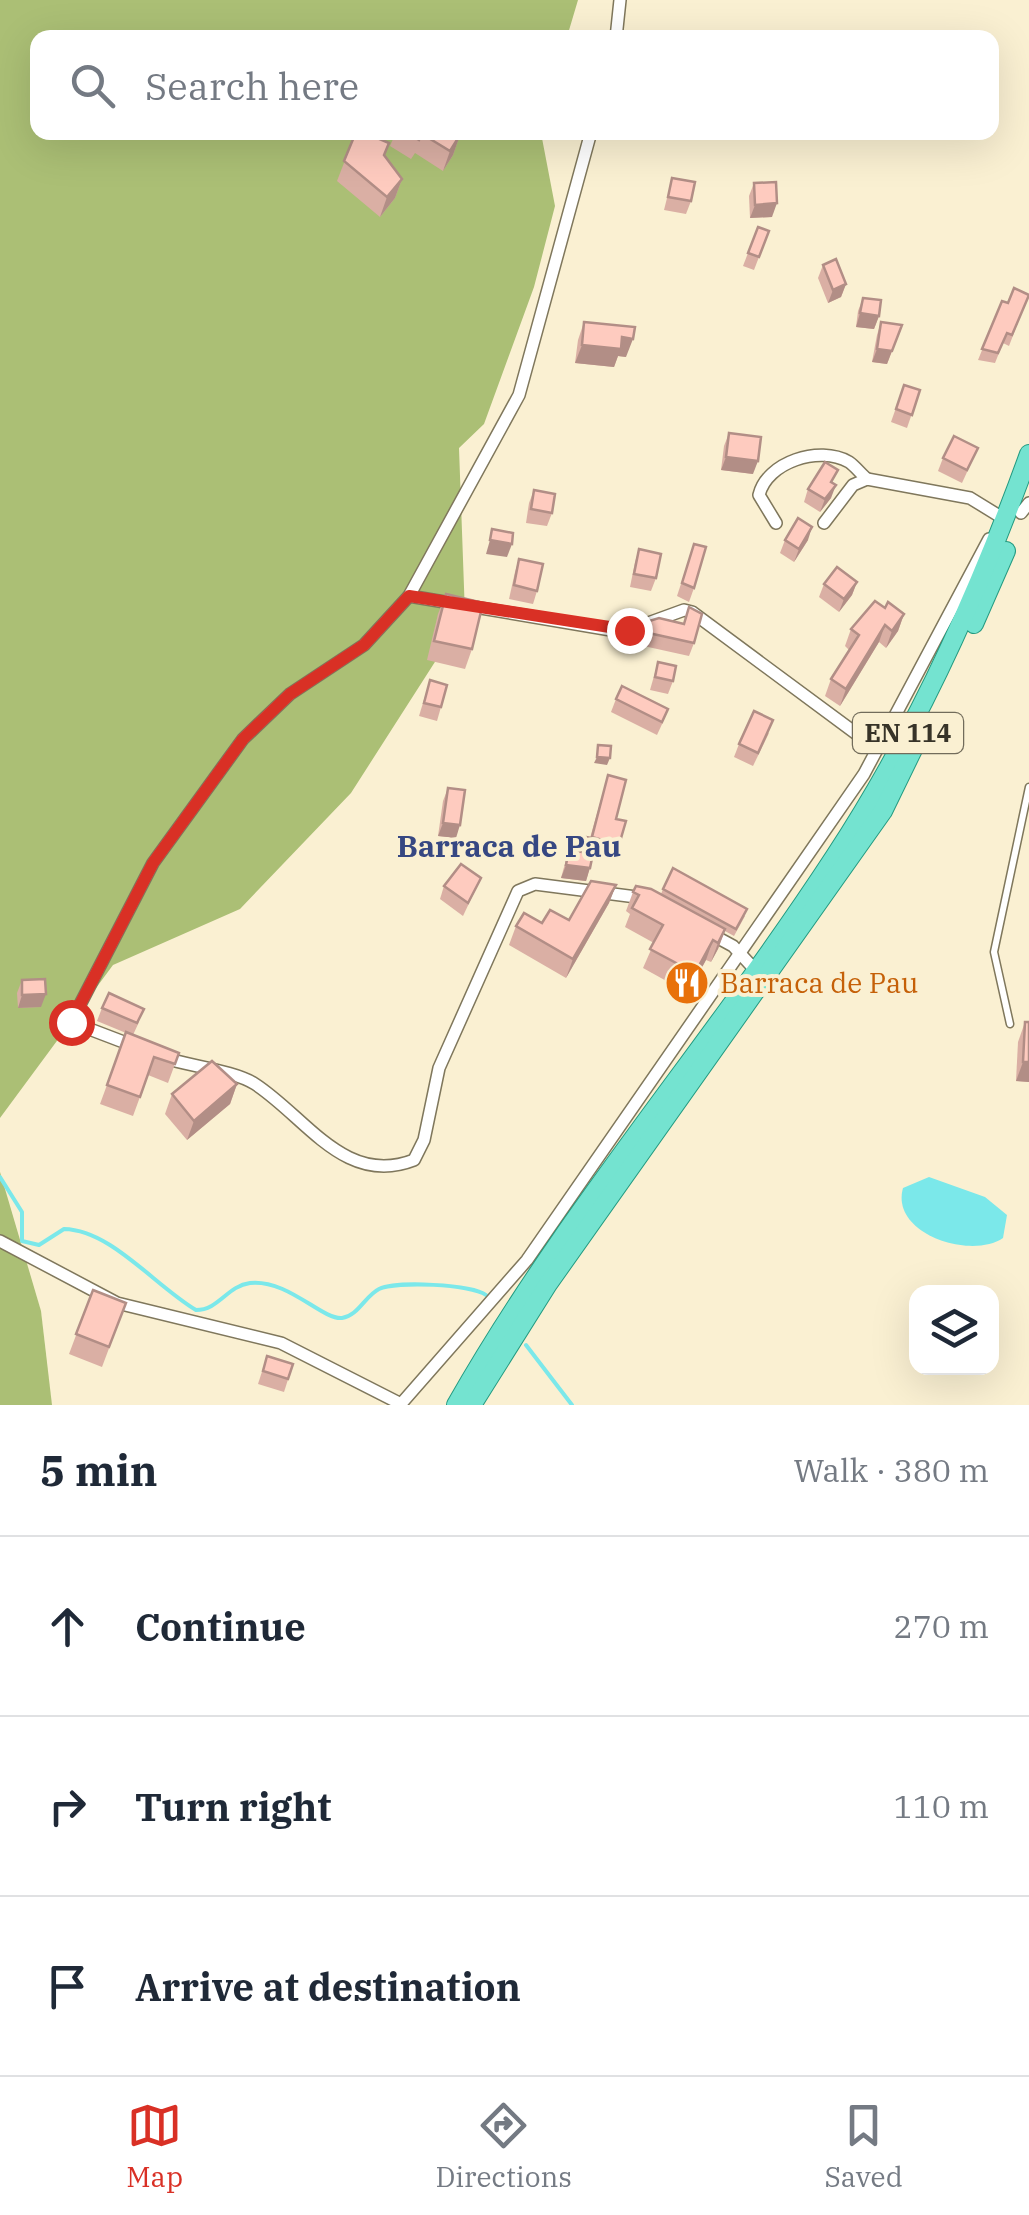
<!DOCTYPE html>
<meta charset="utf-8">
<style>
:root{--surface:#fff;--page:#f2f2f3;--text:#1f2937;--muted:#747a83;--line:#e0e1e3;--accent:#d93025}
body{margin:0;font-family:"IBM Plex Serif",serif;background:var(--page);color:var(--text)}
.controls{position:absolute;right:30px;bottom:30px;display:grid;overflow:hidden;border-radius:20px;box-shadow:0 10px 40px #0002}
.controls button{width:90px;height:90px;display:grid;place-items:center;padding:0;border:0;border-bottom:2px solid var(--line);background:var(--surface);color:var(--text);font:50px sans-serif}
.stop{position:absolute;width:30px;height:30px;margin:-22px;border:8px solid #d93025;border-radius:50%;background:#fff}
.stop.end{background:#d93025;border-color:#fff;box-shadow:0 2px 10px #0008}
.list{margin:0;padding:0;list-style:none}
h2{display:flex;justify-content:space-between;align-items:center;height:130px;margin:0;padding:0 40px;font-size:42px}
h2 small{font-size:32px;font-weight:400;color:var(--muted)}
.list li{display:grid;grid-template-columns:65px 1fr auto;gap:30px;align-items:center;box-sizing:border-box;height:180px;padding:0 40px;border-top:2px solid var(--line)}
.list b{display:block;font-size:38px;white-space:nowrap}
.list em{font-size:32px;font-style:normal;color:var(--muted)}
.icon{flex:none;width:55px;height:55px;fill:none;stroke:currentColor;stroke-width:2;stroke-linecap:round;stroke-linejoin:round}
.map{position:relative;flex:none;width:1029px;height:1405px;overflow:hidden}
.search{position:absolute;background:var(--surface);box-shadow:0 10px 40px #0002;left:30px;right:30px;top:30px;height:110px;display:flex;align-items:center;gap:25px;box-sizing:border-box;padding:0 35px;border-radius:20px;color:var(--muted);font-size:38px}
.sheet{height:670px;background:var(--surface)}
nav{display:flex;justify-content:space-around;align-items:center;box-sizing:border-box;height:140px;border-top:2px solid var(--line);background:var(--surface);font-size:28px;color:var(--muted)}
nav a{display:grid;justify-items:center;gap:5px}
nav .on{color:var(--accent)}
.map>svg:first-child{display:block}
</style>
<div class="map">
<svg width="1029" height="1405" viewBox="0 0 1029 1405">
<rect width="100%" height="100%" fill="#faf0d2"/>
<g fill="#abbf75">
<path d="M0 0H578L567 37 38 38V132L541 133 555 206 534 287 484 424 459 448 465 615 351 793 240 909 113 965 0 1118Z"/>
<path d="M0 1172 41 1311 52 1405H0Z"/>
</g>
<path fill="#7be8ea" d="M929 1177 985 1197 1007 1215 1003 1238C971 1260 890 1234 903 1188Z"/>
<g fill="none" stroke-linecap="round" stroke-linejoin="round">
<g stroke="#7be8ea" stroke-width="4">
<path d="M0 1177 22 1212V1241L39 1245 64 1229C111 1230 154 1285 196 1310 219 1310 227 1286 250 1283 288 1279 322 1320 342 1318 358 1316 365 1296 379 1289 396 1281 471 1284 486 1295"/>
<path d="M526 1345 572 1405"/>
</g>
<defs>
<path id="service" d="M1010 1024 994 952 1029 787"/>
<g id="minor">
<path d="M616 38 620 0"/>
<path d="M1021 513 1029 503"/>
<path d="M776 523 759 495C767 462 819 445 849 462 855 466 861 474 867 479"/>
<path d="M824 523 853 485 867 479 970 498 1001 517"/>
<path d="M409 596 611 630H629L684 610 692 612 877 749"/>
<path d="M709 933 733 946 759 974"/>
<path d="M134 1046 71 1022 153 863 243 739 290 694 364 645 409 596 519 395 591 132"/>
<path d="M165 1058C190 1066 235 1071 255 1084 306 1117 345 1187 414 1160L424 1140 439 1068 518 891 535 884 644 898"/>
<path d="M0 1241 117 1303 281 1343 401 1404"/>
<path d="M400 1405 527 1260 864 774 989 539"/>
</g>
<g id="primary">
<path d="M974 624 1006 551"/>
<path d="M456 1405C566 1211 713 1043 835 856 917 731 978 595 1029 454"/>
<path d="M472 1405 548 1284 883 811 921 733"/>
</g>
</defs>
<use href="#service" stroke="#7f775c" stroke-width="9"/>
<use href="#minor" stroke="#7f775c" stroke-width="14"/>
<use href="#primary" stroke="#239a80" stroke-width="20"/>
<use href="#service" stroke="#fff" stroke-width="6"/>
<use href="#minor" stroke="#fff" stroke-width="11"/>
<use href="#primary" stroke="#74e3d0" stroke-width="18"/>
</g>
<g fill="#daafa4">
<path d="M356 132 385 155 402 179 395 198 380 217 337 181Z"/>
<path d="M396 132H456L460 135 453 155 443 171 415 153 411 159 390 146Z"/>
<path d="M672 178 691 201 686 214 664 210Z"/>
<path d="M754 183 772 217 750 218 749 196Z"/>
<path d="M758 227 769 231 754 270 743 266Z"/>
<path d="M823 265 846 284 841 297 828 303 818 278Z"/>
<path d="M1029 294 1009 346 1003 343 995 363 978 360 1002 301 1008 303Z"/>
<path d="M863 298 879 316 874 329 856 327 858 311Z"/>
<path d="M584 322 626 357 618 356 614 367 575 363 578 340Z"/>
<path d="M881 322 902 325 887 364 872 362 877 335Z"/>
<path d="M904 385 920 390 907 428 891 422Z"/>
<path d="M729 433 753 474 721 470 724 446Z"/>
<path d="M978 448 962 483 938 471 943 458Z"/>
<path d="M833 484 831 498 820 512 804 502 808 489Z"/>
<path d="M534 490 552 513 547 526 526 523 529 503Z"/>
<path d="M785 540H808L794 562 780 553Z"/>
<path d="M694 544V588L689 602 677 596Z"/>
<path d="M639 549 656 578 651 591 630 587 635 562Z"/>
<path d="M519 559 537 591 533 604 509 599 515 572Z"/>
<path d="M857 582 852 595 839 612 819 597 824 584Z"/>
<path d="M446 594 472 649 465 669 427 660 438 614Z"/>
<path d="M885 608 904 614 898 631 886 648 879 642 840 706 825 696 831 679 849 650 845 646 851 629Z"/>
<path d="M646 622 694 643 689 656 639 645Z"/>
<path d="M658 662 673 681 668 694 650 690Z"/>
<path d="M430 680 441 707 437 721 419 716Z"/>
<path d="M616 699 663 722 657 735 611 712Z"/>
<path d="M769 733 753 766 734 757 739 744Z"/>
<path d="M608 775 619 845 614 858 594 852 586 881 561 878 569 849 580 851 586 837 590 838Z"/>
<path d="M448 788 456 838 438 836 443 801Z"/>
<path d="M481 878 463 916 440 899 444 886Z"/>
<path d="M616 885 609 903 566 978 509 945 516 926 569 920Z"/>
<path d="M663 889 745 916 734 936 725 931 718 949 711 962 706 960 688 993 643 968 654 943 625 927 630 914 626 911 633 892 661 894Z"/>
<path d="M22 980 41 1007 18 1008 17 993Z"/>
<path d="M102 1008 139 1022 133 1035 179 1053 168 1083 148 1075 133 1116 100 1104 126 1033 97 1021Z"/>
<path d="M1025 1022 1029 1082 1016 1081 1018 1042Z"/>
<path d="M237 1084 230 1104 187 1140 165 1114 172 1094Z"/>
<path d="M93 1290 126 1303 102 1367 69 1354Z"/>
<path d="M267 1356 293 1364 284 1392 258 1384Z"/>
</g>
<g fill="#b28e86">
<path d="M460 135 453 155 443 171 450 151Z"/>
<path d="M402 179 395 198 380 217 387 197Z"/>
<path d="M777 203 772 217 750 218 755 205Z"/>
<path d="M846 284 841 297 828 303 833 290Z"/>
<path d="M860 313 879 316 874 329 856 327Z"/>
<path d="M622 337 633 339 626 357 618 356 614 367 575 363 582 345Z"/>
<path d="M877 349 892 351 887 364 872 362Z"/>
<path d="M726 457 758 461 753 474 721 470Z"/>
<path d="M836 485 831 498 820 512 825 499Z"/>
<path d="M812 527 808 540 794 562 799 549Z"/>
<path d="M490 540 512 544 507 557 486 554Z"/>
<path d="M857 582 852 595 839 612 844 599Z"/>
<path d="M904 614 898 631 886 648 892 631Z"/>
<path d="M885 625 879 642 840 706 846 689Z"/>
<path d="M597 757 610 758 607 765 594 763Z"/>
<path d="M443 823 460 825 456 838 438 836Z"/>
<path d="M566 865 590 868 586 881 561 878Z"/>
<path d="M616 885 609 903 566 978 573 959Z"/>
<path d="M725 929 718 949 711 962 718 943Z"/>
<path d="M713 940 706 960 688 993 695 973Z"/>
<path d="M46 994 41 1007 18 1008 22 995Z"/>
<path d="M1023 1062H1029V1082L1016 1081Z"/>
<path d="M237 1084 230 1104 187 1140 194 1121Z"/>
</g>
<g fill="#fecbbf" stroke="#b28e86" stroke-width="2.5">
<path d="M356 132H363L389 143 384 155 402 179 387 197 344 161Z"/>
<path d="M406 132H456L460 135 450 151 422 134 419 140Z"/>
<path d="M672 178 695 182 691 201 668 197Z"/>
<path d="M776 182 777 203 755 205 754 183Z"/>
<path d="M758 227 769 231 759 257 748 253Z"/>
<path d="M836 259 846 284 833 290 823 265Z"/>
<path d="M1014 288 1029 295 1012 335 1007 333 998 353 982 349 1002 301 1008 303Z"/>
<path d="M863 298 881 300 879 316 860 313Z"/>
<path d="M584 322 635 327 633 339 622 337 621 349 582 345Z"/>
<path d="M881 322 902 325 892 351 877 349Z"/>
<path d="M904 385 920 390 912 415 896 409Z"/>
<path d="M729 433 761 437 758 461 726 457Z"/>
<path d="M954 436 978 448 967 470 943 458Z"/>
<path d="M825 462 838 470 831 482 836 485 825 499 808 489Z"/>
<path d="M534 490 555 494 552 513 531 509Z"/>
<path d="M798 518 812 527 799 549 785 540Z"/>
<path d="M492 529 513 533 512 544 490 540Z"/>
<path d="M694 544 706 547 694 588 682 583Z"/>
<path d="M639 549 661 554 656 578 634 574Z"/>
<path d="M519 559 543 564 537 591 514 585Z"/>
<path d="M837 567 857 582 844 599 824 584Z"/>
<path d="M446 594 483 603 472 649 434 641Z"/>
<path d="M875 601 885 608 888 602 904 614 892 631 885 625 846 689 831 679 859 635 851 629Z"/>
<path d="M689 607 702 614 694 643 644 632 646 622 659 618 684 624Z"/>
<path d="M658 662 676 666 673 681 655 677Z"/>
<path d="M430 680 447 685 441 707 424 703Z"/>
<path d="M622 686 668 709 662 722 616 699Z"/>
<path d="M754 711 773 720 758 753 739 744Z"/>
<path d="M598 745 611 746 610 758 597 757Z"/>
<path d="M608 775 626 780 616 819 626 821 619 845 592 837Z"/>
<path d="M448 788 465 790 460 825 443 823Z"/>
<path d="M586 837 596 839 590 868 566 865 569 849 582 852Z"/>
<path d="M461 864 481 878 468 903 444 886Z"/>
<path d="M673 868 747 909 736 929 663 889Z"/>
<path d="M591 881 616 885 573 959 516 926 524 913 542 923 550 910 569 920Z"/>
<path d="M636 886 651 889 725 929 718 943 713 940 695 973 650 949 663 925 632 908 639 895 633 892Z"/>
<path d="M45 979 46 994 22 995V980Z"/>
<path d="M109 993 144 1009 137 1023 102 1008Z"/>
<path d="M1025 1022H1029V1062H1023Z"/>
<path d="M126 1032 179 1053 175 1064 154 1057 140 1097 107 1085Z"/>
<path d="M212 1061 237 1084 194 1121 172 1094Z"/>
<path d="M93 1290 126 1303 109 1347 76 1334Z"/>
<path d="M267 1356 293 1364 288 1379 263 1371Z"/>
</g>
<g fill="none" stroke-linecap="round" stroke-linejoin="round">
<path stroke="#d93025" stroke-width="12" d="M71 1022 153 863 243 739 290 694 364 645 409 596 629 630"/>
</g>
<defs>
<symbol id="restaurant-disc" viewBox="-11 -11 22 22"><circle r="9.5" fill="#e8710a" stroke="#faf0d2"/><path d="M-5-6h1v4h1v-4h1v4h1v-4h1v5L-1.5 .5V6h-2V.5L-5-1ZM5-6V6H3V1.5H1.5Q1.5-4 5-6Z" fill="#fff"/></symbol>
</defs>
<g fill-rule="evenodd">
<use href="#restaurant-disc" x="662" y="958" width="50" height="50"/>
</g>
<g text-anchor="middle" stroke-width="8" stroke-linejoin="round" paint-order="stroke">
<rect fill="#faf0d2" stroke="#726c5b" stroke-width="2.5" x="853" y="713" width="110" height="40" rx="8"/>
<g font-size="25" font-weight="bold" fill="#373328">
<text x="908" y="742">EN 114</text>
</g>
<g font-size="28" fill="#c56008" stroke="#faf0d2" text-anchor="start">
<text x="720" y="993">Barraca de Pau</text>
</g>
<g font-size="30" font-weight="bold" fill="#364782" stroke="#faf0d2">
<text x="509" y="857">Barraca de Pau</text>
</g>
</g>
</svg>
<div class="controls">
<button><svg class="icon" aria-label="layers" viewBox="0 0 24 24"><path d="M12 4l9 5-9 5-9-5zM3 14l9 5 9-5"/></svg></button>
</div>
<div class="stop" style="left:71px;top:1022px"></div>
<div class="stop end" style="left:629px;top:630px"></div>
<div class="search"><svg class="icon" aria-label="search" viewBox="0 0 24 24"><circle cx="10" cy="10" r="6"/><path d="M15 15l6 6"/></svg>Search here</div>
</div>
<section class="sheet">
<h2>5 min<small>Walk · 380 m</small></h2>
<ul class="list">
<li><svg class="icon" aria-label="ahead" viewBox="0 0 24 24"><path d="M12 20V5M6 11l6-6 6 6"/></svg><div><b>Continue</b></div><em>270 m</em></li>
<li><svg class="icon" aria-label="right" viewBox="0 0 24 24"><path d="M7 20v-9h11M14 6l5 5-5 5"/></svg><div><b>Turn right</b></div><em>110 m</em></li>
<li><svg class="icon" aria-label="arrive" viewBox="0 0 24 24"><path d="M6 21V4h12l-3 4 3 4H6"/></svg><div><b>Arrive at destination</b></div></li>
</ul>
</section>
<nav>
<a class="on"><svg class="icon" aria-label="map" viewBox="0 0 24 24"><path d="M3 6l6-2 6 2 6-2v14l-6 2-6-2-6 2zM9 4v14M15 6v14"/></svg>Map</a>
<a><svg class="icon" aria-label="directions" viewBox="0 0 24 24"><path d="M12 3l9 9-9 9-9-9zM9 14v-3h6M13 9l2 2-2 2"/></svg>Directions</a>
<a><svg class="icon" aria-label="saved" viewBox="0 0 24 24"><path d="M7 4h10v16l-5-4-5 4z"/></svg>Saved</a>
</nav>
